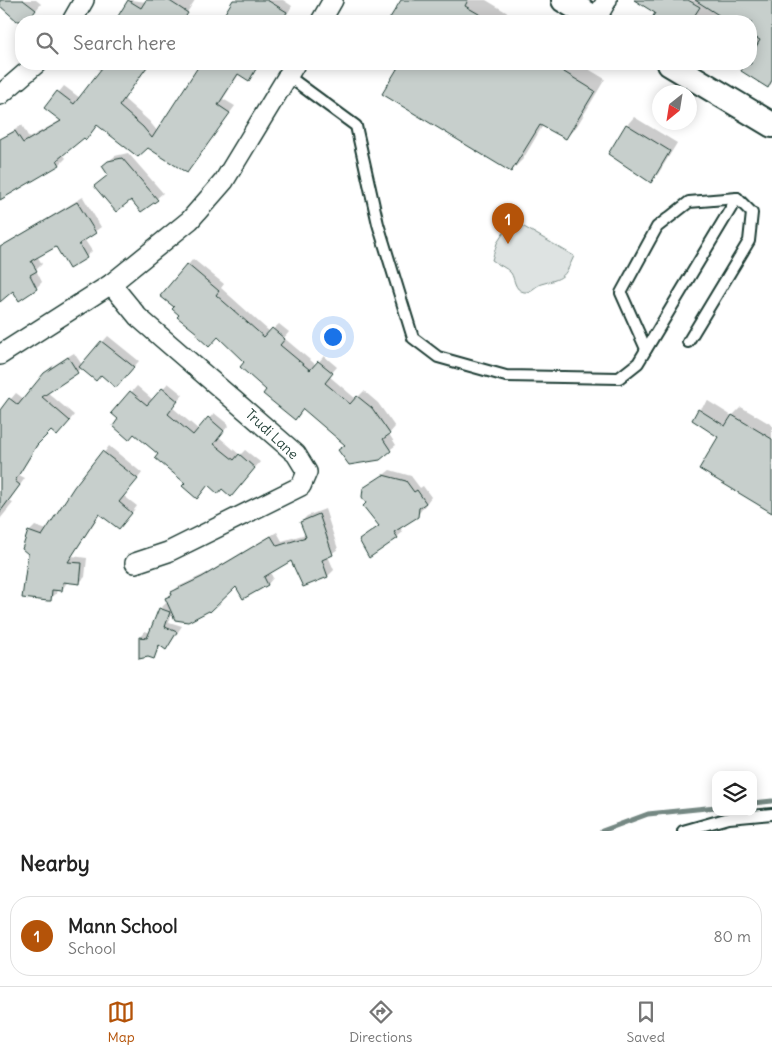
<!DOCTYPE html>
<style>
:root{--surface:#fff;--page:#f6f6f6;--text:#222;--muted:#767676;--line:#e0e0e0;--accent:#b45309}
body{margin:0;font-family:Delius,sans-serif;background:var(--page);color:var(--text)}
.controls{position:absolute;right:15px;bottom:15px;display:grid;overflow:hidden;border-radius:10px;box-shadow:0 2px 12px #0003}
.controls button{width:45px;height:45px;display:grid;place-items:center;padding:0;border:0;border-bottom:1px solid var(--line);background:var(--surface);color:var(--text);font:25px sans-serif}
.compass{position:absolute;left:652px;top:85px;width:45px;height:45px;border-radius:50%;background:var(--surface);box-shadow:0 2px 12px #0003;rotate:210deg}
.you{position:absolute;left:332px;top:336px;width:18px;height:18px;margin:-12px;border:4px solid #fff;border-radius:50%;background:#1a73e8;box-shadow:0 0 0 8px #1a73e833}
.badge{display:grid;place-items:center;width:32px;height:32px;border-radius:50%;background:var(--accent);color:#fff;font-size:16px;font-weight:700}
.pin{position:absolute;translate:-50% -41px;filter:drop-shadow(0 1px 2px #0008)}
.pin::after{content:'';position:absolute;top:26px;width:18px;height:15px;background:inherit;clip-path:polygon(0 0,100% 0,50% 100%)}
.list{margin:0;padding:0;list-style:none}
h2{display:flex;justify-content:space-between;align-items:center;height:65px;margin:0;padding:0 20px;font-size:21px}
h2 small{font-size:16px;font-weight:400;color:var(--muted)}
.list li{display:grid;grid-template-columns:32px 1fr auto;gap:15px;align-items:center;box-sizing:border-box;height:80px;margin:0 10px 10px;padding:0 10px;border:1px solid var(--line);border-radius:20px}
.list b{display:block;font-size:19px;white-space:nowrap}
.list p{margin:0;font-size:16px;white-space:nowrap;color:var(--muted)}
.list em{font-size:16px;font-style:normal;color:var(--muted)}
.icon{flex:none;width:28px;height:28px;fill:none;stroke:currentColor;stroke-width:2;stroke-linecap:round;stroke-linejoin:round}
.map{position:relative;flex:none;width:772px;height:831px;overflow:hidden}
.search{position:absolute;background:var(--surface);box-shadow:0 2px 12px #0003;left:15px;right:15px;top:15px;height:55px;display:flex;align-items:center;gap:12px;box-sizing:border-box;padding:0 18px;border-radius:20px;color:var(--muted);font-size:19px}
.sheet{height:155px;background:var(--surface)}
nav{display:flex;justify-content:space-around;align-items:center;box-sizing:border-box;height:70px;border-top:1px solid var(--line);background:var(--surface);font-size:14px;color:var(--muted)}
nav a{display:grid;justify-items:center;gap:2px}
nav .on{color:var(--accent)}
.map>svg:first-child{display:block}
</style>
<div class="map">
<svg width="772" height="831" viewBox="0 0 772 831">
<rect width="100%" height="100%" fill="#fff"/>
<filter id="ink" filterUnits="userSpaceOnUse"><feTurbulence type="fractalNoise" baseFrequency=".02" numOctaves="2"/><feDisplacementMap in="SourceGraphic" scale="10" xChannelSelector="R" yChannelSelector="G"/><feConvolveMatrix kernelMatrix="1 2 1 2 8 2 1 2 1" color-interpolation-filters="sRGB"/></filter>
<g filter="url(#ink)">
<path fill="#dee3e2" stroke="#7e908b" d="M512 220 574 256C564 279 563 278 541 284 535 286 531 293 524 292 514 290 515 279 511 273 506 267 498 265 492 260L497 243Z"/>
<g fill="#0003">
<path d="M0 0H36L41 4 27 21 21 23 0 5Z"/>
<path d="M130 0 147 2 195 0 186 14 178 21H126L119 17Z"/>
<path d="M234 0H283L292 6 283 21H222Z"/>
<path d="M402 0H486L521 21H390Z"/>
<path d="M653 0H772V82L768 86 731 64H751V21H660L654 17 657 12Z"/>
<path d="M91 64H150L124 99 149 121 158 132 201 64H260L248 79 239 74 223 99 235 106 187 171 148 146 98 124 86 138 84 136 63 154 66 158 60 164 0 200V140L22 125 29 138 61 120 46 108 64 86 80 98 101 71Z"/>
<path d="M396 64H580L605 79 577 126 566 138 543 125 523 159 511 171Z"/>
<path d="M634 117 677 143 658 174 650 181 627 125Z"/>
<path d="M128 153 163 193 142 211 103 166 115 156Z"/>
<path d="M83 197 101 227 84 239 92 251 86 257 56 245 37 256 42 264 36 270 42 282 36 288 13 289 0 300V247Z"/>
<path d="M193 259 224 284 221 288 270 332 279 324 289 332 284 338 316 365 324 356 337 367 329 376 356 399 364 391 378 403 395 427 389 434 396 445 379 458 340 450 346 444 304 408 300 412 268 390 246 362 218 336 209 345 179 316 188 265Z"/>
<path d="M108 336 139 361 122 380 82 368 47 392 74 415 63 429H51L42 438 19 475 25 478 9 501 13 503 0 519V412L16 393 24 399 51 367 74 353 82 365Z"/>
<path d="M168 383 183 395 172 407 199 430 214 413 229 425 219 437 240 455 245 450 260 462 237 489 209 484 160 454 113 413 137 386 153 400Z"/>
<path d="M708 401 732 416 741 407 772 425V512L699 410Z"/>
<path d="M109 446 142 473 124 496 137 506 125 522 100 514 72 556 87 558 85 577 79 583 68 581 62 590 57 589 56 594 50 599 29 554V532L35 526 47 530Z"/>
<path d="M390 470 411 476 420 488 423 486 431 497 417 516 400 527 403 532 397 537 360 540 380 525 368 503 365 489Z"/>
<path d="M325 509 338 549 328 556 334 570 328 576 304 585 292 559 270 572 273 578 268 584 243 597 237 585 173 612 169 622 182 626 171 642 166 648 161 646 154 657 148 655 140 657V637L145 631 151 633 160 609 166 603 169 604 166 598 178 587 209 572 277 532 282 541 306 534 301 522 307 516Z"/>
</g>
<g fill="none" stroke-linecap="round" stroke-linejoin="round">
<g stroke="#758883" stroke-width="5">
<path d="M753 803 772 801"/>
<path d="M602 831 648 814 716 807"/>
</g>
</g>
<g fill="#c7cfcc" stroke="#1f3d34">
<path d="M0 0H23L36 10 28 21H17L0 6Z"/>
<path d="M128 0 141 8 146 0H168L188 13 183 21H115Z"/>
<path d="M233 0H267L287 12 282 21H220Z"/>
<path d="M401 0H468L465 6 491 21H388Z"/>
<path d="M634 0H688L700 7 691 21H650L655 13Z"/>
<path d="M695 0H772V80L768 88 741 71 745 64H751V55L760 40 751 35V21H728Z"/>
<path d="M105 64H149L119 106 143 127 152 138 200 64H259L249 81 238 74 218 105 230 113 187 173 148 148 138 157 97 125 86 140 84 138 57 160 60 165 0 200V139L15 131 23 143 61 121 44 108 57 91 74 104Z"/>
<path d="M400 64H551L595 91 566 139 540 125 511 172 382 94Z"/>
<path d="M626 124 670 151 651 183 608 154Z"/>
<path d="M122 158 158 200 141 212 131 200 116 212 94 186 108 175 102 166 108 161Z"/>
<path d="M77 202 96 233 79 244 87 258 69 269 56 247 31 261 37 271 30 275 37 289 19 301 13 291 0 302V247Z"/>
<path d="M187 264 219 291 216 295 264 337 272 328 285 339 280 345 310 370 318 361 333 373 325 383 350 404 357 396 372 408 390 434 383 439 391 451 380 460 349 465 338 450 345 445 303 409 295 420 263 394 266 390 240 367 244 362 218 337 209 347 196 335 197 333 177 317 179 315 172 309 174 307 160 296Z"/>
<path d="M101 341 134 367 116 388 101 375 96 381 79 367Z"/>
<path d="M68 357 78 373 42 397 70 421 57 436 51 431 37 445 15 481 20 485 0 512V410L9 398 18 405 44 373Z"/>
<path d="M162 388 178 401 168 414 193 435 208 417 224 431 214 444 234 460 239 454 255 468 231 497 222 489 218 494 208 485 197 499 182 486 185 483 155 458 158 454 134 434 129 440 113 426 118 419 111 413 130 391 147 405Z"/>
<path d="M698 409 725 426 732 415 772 439V513L699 469 718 437 692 420Z"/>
<path d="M102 451 138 479 119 502 132 513 119 529 99 514 68 562 82 563 80 584 63 582 62 591 52 590 51 601H48L22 598 28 554 22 549 28 531 42 536 74 487Z"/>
<path d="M383 475 406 481 414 492 417 490 426 503 419 508 418 517 394 532 398 538 369 558 359 540 379 526 363 506 366 503 362 497 363 488Z"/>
<path d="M319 514 333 555 322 560 328 577 303 587 291 561 264 577 268 585 243 599 236 587 210 612 209 611 188 622 175 620 165 598 172 595 171 592 202 577 271 536 277 546 306 537 300 522Z"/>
<path d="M159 608 170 612 165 627 177 632 166 650 159 645 154 659 148 657 139 659V637L147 638Z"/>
</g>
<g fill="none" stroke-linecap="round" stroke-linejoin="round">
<defs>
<g id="service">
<path d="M288 76 356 126 378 224 413 338 438 357 506 376 619 378 638 363 737 198"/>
<path d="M688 342 749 241 752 213 737 198"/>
<path d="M646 349 621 293 657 227 689 202 737 198"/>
<path d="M683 831 729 818 772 814"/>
</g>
<g id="minor">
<path d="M596 19 607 0"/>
<path d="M72 21 84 0"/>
<path d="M321 21 333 0"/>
<path d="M0 95 36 64"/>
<path d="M111 284 138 317 296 454 307 472 301 486 168 552 135 563"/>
<path d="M0 355 111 284 190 220 224 181 295 64"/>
</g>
<g id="tertiary">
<path d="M564 0 599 21"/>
<path d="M670 64 772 125"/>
</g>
</defs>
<use href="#service" stroke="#1f3d34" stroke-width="14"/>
<use href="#minor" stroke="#1f3d34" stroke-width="22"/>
<use href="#tertiary" stroke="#1f3d34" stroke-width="28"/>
<use href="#service" stroke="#fff" stroke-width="10"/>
<use href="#minor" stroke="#fff" stroke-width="19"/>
<use href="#tertiary" stroke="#fff" stroke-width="24"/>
</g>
</g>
<g text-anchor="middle" stroke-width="4" stroke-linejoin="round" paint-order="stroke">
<g font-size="14" fill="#1f3d34" stroke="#fff">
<text transform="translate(272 434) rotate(43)" y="5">Trudi Lane</text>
</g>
</g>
</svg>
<div class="controls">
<button><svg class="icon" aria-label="layers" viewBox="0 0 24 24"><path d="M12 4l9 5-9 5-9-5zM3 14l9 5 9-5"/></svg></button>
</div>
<svg class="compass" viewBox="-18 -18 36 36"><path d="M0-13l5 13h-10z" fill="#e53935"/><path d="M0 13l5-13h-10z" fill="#767676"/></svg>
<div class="you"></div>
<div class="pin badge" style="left:508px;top:244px">1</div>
<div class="search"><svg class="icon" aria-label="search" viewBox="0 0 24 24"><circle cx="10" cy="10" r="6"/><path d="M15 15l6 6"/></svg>Search here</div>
</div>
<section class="sheet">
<h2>Nearby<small></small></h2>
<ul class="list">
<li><span class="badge">1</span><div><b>Mann School</b><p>School</p></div><em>80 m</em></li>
</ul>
</section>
<nav>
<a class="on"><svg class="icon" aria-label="map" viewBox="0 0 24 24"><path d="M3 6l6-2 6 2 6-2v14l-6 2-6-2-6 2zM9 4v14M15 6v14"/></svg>Map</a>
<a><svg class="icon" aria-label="directions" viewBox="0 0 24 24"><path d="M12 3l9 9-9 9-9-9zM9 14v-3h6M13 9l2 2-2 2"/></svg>Directions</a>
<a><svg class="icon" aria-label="saved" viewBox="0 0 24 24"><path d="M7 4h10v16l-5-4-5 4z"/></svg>Saved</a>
</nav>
